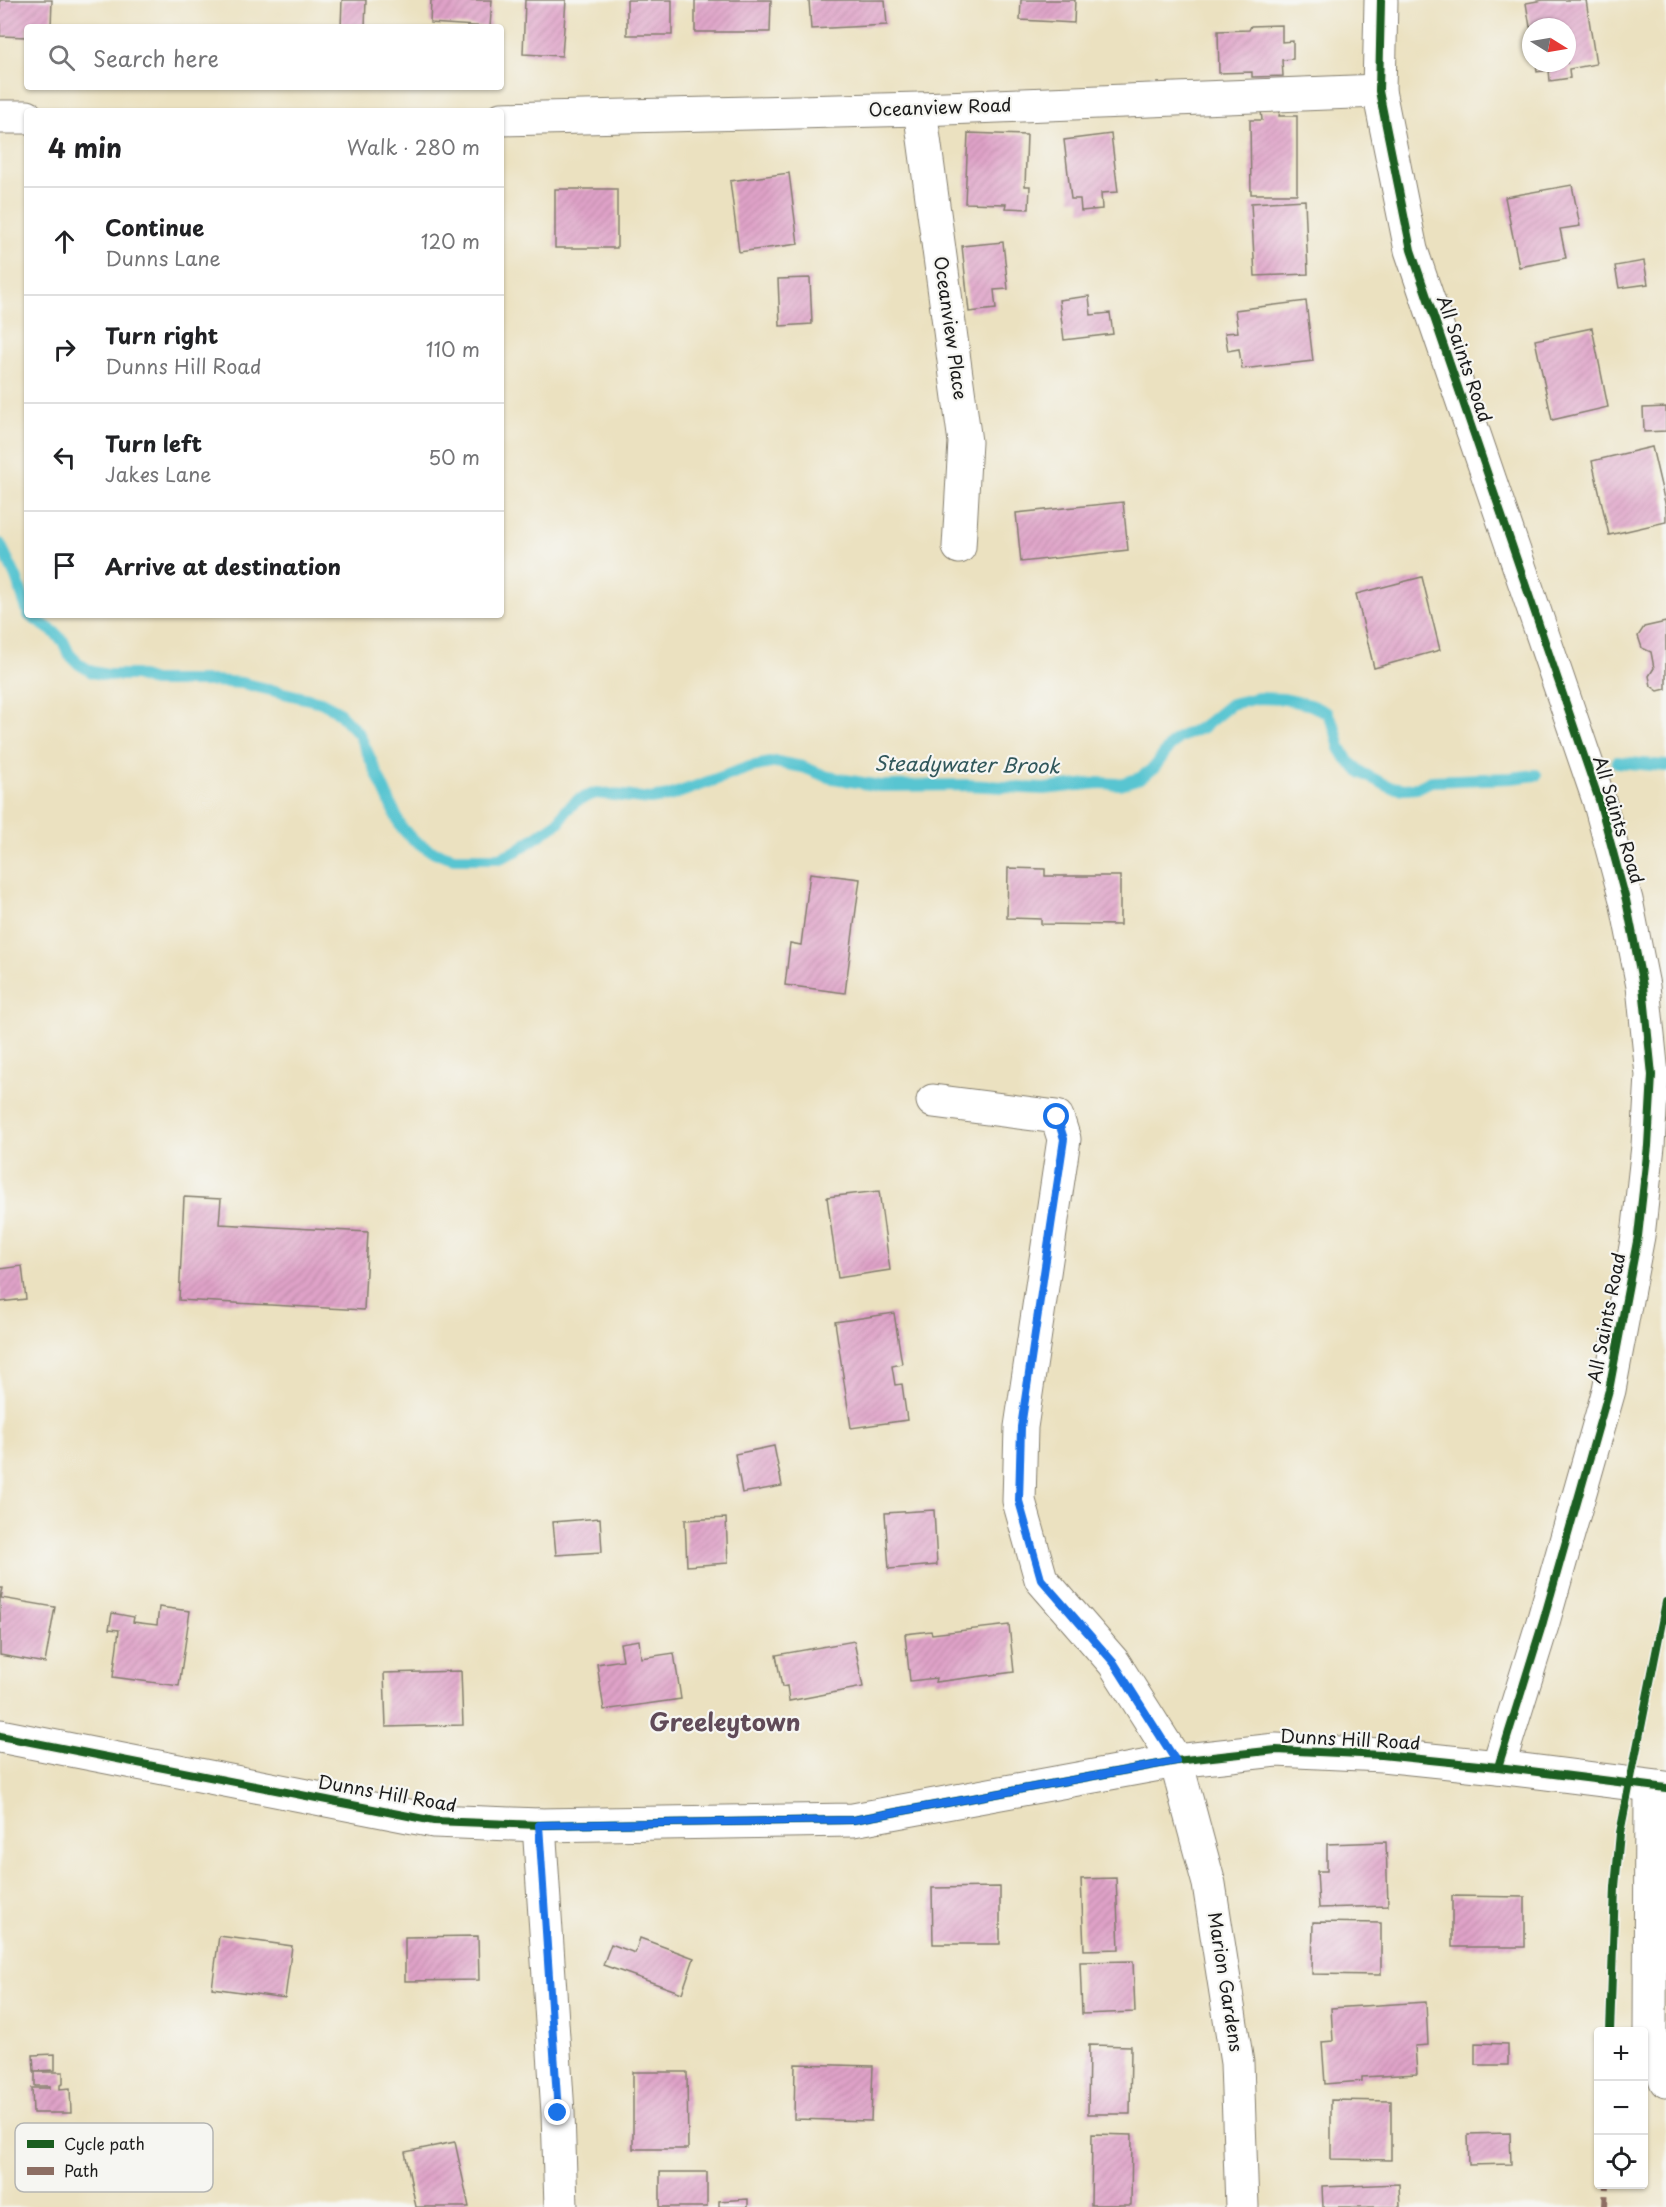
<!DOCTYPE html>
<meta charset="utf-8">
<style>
:root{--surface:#fff;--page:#f6f6f6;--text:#202124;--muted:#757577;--line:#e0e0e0}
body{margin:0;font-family:"Playpen Sans",sans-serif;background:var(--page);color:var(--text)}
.controls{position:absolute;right:18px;bottom:18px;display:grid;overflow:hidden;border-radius:6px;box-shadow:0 2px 4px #0004}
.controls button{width:54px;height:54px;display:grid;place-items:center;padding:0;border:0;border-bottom:2px solid var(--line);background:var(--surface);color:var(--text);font:30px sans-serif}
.compass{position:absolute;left:1522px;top:18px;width:54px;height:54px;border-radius:50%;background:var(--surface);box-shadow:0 2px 4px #0004;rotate:101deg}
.stop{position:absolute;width:18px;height:18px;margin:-14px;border:4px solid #1a73e8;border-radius:50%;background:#fff}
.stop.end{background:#1a73e8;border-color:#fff;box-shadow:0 2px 6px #0008}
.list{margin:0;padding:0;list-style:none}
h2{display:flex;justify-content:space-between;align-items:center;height:78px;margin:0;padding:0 24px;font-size:26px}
h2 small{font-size:20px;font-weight:400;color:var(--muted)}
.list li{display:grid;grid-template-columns:39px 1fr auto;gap:18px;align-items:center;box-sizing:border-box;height:108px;padding:0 24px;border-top:2px solid var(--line)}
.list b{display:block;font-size:22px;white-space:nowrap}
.list p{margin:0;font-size:20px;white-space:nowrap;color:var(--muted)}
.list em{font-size:20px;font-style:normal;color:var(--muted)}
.icon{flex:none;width:33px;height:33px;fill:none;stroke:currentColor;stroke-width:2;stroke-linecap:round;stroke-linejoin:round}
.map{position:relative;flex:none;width:1666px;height:2207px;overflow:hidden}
.search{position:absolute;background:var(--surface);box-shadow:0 2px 4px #0004;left:24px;top:24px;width:480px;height:66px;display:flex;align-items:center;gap:15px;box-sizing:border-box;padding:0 21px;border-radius:6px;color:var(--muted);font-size:22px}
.panel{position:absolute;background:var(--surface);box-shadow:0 2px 4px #0004;left:24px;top:108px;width:480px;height:510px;border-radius:6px}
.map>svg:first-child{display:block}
</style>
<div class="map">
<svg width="1666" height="2207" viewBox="0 0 1666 2207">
<defs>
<pattern id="building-hatch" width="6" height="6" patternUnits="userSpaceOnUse" patternTransform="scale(1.5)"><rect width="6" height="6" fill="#dfa2c8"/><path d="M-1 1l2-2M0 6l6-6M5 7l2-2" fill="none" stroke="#bf8bab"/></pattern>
</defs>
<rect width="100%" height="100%" fill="#f6f6f2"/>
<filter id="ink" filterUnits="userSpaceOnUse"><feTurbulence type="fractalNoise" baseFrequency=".0167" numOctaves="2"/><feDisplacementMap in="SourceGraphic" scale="12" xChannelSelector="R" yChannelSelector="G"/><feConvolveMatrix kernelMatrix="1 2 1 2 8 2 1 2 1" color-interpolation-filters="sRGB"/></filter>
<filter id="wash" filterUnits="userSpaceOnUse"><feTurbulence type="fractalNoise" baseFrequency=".008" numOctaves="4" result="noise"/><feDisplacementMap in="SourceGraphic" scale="24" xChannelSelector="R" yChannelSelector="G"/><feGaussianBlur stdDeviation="1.35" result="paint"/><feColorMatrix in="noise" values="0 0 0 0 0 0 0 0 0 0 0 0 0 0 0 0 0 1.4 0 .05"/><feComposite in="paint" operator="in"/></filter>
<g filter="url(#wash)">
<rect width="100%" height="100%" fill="#ebe1c0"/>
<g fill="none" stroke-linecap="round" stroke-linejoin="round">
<g stroke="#58c5d1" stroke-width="12">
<path d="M0 544 16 577 27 609"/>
<path d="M29 615 54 632 63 641 69 654 79 664 92 672 107 675H135L153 681H213L242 683 321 702 336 710 359 734 401 827 413 840 431 851 454 858H500L516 851 559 822 566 810 578 800 596 793 650 799 669 796 750 767 776 762 803 767 828 777 880 786 967 785 1044 789 1098 783 1120 784 1140 778 1154 768 1170 746 1178 738 1203 727 1231 704 1258 698 1284 699 1311 705 1327 713 1335 728 1340 748 1348 761 1362 773 1390 787 1405 789 1417 788 1431 781 1511 778 1536 775"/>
<path d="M1617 762 1666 766"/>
</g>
</g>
<g id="blocks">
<g fill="url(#building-hatch)">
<path d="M0 0H52L51 27H27V37L0 36Z"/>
<path d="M342 0H366L365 27H341Z"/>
<path d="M431 0H492L490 27 430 23Z"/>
<path d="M525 0H566L562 56 523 54Z"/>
<rect x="627" y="0" width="45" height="35"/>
<path d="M695 0H771L770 32H695Z"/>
<path d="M809 0H885L887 25 811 29Z"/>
<path d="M1021 0H1075L1074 23 1020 20Z"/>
<path d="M1543 0H1586L1596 64 1569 69 1570 78 1550 81 1549 70 1537 72 1536 63H1567V27H1530L1526 3Z"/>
<path d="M1282 25V42L1293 41V59L1282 60 1283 76 1252 77V72L1219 73 1218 31 1249 30 1251 26Z"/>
<path d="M1261 111H1280L1279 116H1297V194H1251L1250 120H1262Z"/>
<path d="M968 133 1027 135 1025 186H1030L1029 209 1005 208 1006 204 965 203Z"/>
<path d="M1111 134 1118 192 1101 193 1102 209 1081 211 1080 199H1071L1064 140Z"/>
<path d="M789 173 798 244 739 252 730 181Z"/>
<path d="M1572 185 1580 226 1560 229 1566 258 1519 267 1505 197Z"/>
<rect x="555" y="189" width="62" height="59"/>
<path d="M1305 200 1308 274 1255 276 1251 203Z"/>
<path d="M1003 242 1008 289 994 290 996 309 969 312 962 246Z"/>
<path d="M1644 261 1648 284 1619 288 1615 266Z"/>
<path d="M810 278 812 324 780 326 778 279Z"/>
<path d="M1089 296 1091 315 1110 313 1113 334 1064 340 1059 300Z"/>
<path d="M1306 301 1313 361 1242 369 1239 349 1228 351 1225 333 1238 332 1235 310Z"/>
<path d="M1592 328 1608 407 1552 420 1535 340Z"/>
<path d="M1666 407V431L1644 432 1643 408Z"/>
<path d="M1652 447 1666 507V522L1609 535 1592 461Z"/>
<path d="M1123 502 1128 550 1021 562 1016 513Z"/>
<path d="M1422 577 1440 650 1374 668 1356 594Z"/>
<path d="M1666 622V689L1658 691 1651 686 1649 676 1654 668 1651 652 1642 648 1638 636 1644 627Z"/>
<path d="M1008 868 1045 869V876H1120V925L1041 924V919L1007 918Z"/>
<path d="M810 873 860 879 845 993 785 985 790 943 801 945Z"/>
<path d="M879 1191 890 1270 838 1278 827 1197Z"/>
<path d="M184 1197 221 1199 219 1224 368 1232 364 1310 179 1300Z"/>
<path d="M22 1266 26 1299 0 1302V1269Z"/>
<path d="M894 1313 902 1364 892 1366 895 1385 902 1384 907 1420 851 1428 835 1322Z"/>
<path d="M774 1446 782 1486 742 1493 735 1454Z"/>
<path d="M934 1510 937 1565 889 1569 885 1513Z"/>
<path d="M600 1518 602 1552 556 1555 553 1522Z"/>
<path d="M726 1518 728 1563 687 1566 685 1520Z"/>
<path d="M0 1588H3L1 1598 55 1607 45 1663 0 1655Z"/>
<path d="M159 1607 190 1611 179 1686 113 1677 119 1630 109 1629 112 1613 134 1617 133 1622 157 1625Z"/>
<path d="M1009 1625 1014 1672 935 1682 936 1678 910 1681 905 1634 931 1631 932 1634Z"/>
<path d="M639 1640 641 1658 674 1653 681 1699 604 1710 597 1664 623 1660 620 1643Z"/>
<path d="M854 1641 863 1687 789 1701 787 1686 782 1687 776 1655Z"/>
<path d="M461 1671 463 1725 386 1727 384 1673Z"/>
<path d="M1386 1842 1388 1906 1319 1908 1317 1871H1327V1844Z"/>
<path d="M1116 1878 1119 1949 1084 1950 1081 1879Z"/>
<path d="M1000 1887V1944H933L932 1888Z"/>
<path d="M1452 1896 1525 1897V1947H1452Z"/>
<path d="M1313 1922 1381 1923V1975L1312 1974Z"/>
<path d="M219 1936 292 1946 285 1998 212 1988Z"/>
<path d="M478 1936 479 1980 405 1981V1937Z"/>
<path d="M640 1938 694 1958 682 1993 603 1965 611 1944 635 1953Z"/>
<path d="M1133 1961 1135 2012 1082 2014 1080 1962Z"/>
<path d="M1426 2002 1428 2045 1415 2046 1417 2074 1362 2077V2081L1325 2084 1322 2042 1333 2041 1331 2008Z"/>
<path d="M1475 2043 1508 2044V2065H1475Z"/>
<path d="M1089 2045 1131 2046 1130 2114H1088Z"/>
<path d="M55 2054V2070L34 2071 33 2055Z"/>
<path d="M795 2064 873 2066 871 2121 794 2119Z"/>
<path d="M35 2072H63V2084L60 2085V2089L70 2088 71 2113H33L32 2088H50V2086H35Z"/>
<path d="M633 2072H687L688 2149H633Z"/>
<path d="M1331 2100 1391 2101V2160L1331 2159Z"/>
<path d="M1510 2133 1511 2164 1469 2165 1468 2134Z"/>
<path d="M1092 2134 1132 2135 1131 2205H1091Z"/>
<path d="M455 2142 469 2207H416L405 2152Z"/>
<rect x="660" y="2172" width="47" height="35"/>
<path d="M1399 2184 1400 2207H1323L1322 2187Z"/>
<path d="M748 2199V2207H719V2201Z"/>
</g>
</g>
</g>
<g filter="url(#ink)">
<use href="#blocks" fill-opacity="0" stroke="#847e6e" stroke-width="1.5"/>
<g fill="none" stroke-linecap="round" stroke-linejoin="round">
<defs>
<g id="minor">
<path d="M1381 0 1379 91 1411 250 1599 800 1626 900 1643 986 1652 1075 1648 1146 1638 1236 1609 1390 1543 1622 1498 1767"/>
<path d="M920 109 965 442 959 547"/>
<path d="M0 117H27"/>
<path d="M501 119 920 109 1379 91"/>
<path d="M933 1101 1057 1117 1064 1139 1021 1427 1019 1501 1041 1579 1114 1663 1176 1761 1209 1884 1237 2063 1242 2207"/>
<path d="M0 1736 434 1821 539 1825 853 1820 1176 1761 1276 1750 1382 1755 1498 1767 1666 1788"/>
<path d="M1651 1787 1650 2035 1666 2081"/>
<path d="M539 1825 558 2113 561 2207"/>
</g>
</defs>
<use href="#minor" stroke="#847e6e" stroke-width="35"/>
<use href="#minor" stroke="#fff" stroke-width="33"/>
<path stroke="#8d6e63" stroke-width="6" stroke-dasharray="12 6" stroke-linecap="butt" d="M1605 2207 1606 2184"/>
<defs>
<g id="cycleway">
<path d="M1381 0 1379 91 1411 250 1599 800 1626 900 1643 986 1652 1075 1648 1146 1638 1236 1609 1390 1543 1622 1498 1767"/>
<path d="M0 1736 434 1821 539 1825 853 1820 1176 1761 1276 1750 1382 1755 1498 1767 1666 1788"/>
<path d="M1610 2032 1615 1887 1620 1833 1666 1602"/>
</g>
</defs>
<use href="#cycleway" stroke="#f6f6f2" stroke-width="11"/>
<use href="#cycleway" stroke="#1b5e20" stroke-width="8"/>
</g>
</g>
<g fill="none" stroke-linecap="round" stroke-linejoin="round" filter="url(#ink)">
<path stroke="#1a73e8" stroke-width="8" d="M558 2113 539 1825 853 1820 1176 1761 1114 1663 1041 1579 1019 1501 1021 1427 1064 1139 1057 1117"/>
</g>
<g text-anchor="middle" stroke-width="4.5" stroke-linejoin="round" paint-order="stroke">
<g font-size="18" fill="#1c1c1c" stroke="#f6f6f2">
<text transform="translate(940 108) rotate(-2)" y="6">Oceanview Road</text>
<text transform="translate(950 328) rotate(82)" y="6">Oceanview Place</text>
<text transform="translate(1464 359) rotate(71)" y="6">All Saints Road</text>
<text transform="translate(1618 820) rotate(73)" y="6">All Saints Road</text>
<text transform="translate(1607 1318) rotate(-79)" y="6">All Saints Road</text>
<text transform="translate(1350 1740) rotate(3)" y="6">Dunns Hill Road</text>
<text transform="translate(387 1794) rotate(10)" y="6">Dunns Hill Road</text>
<text transform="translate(1225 1982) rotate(81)" y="6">Marion Gardens</text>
</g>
<g font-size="20" font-style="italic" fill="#31575b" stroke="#f6f6f2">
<text transform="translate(967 765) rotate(1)" y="7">Steadywater Brook</text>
</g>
<g font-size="24" font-weight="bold" fill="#604b58" stroke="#f6f6f2">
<text x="725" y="1731">Greeleytown</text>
</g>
</g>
<rect x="15" y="2123" width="198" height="69" rx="9" fill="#f6f6f2" stroke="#b5b5b2" stroke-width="1.5"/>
<rect x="27" y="2140" width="27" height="8" fill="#1b5e20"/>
<rect x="27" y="2167" width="27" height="8" fill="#8d6e63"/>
<g font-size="16" fill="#1c1c1c">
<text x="64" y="2150">Cycle path</text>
<text x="64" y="2177">Path</text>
</g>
</svg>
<div class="controls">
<button>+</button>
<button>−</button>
<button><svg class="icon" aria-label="locate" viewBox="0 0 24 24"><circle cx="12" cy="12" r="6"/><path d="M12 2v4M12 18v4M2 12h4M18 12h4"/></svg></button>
</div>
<svg class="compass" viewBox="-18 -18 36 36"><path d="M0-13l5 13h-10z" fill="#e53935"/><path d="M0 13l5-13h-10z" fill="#757577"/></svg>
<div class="stop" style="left:1057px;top:1117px"></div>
<div class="stop end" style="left:558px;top:2113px"></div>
<div class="search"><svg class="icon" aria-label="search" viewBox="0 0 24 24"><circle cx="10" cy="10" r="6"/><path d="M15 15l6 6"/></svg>Search here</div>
<section class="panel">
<h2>4 min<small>Walk · 280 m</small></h2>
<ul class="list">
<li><svg class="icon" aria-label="ahead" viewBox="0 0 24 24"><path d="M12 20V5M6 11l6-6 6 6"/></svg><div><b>Continue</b><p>Dunns Lane</p></div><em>120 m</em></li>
<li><svg class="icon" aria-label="right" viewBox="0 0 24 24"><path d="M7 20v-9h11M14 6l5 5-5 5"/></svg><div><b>Turn right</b><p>Dunns Hill Road</p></div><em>110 m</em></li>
<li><svg class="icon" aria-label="left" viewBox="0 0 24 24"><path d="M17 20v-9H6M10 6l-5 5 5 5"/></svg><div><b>Turn left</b><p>Jakes Lane</p></div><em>50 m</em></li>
<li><svg class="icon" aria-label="arrive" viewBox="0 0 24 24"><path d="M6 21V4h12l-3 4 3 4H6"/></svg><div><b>Arrive at destination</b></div></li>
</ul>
</section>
</div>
